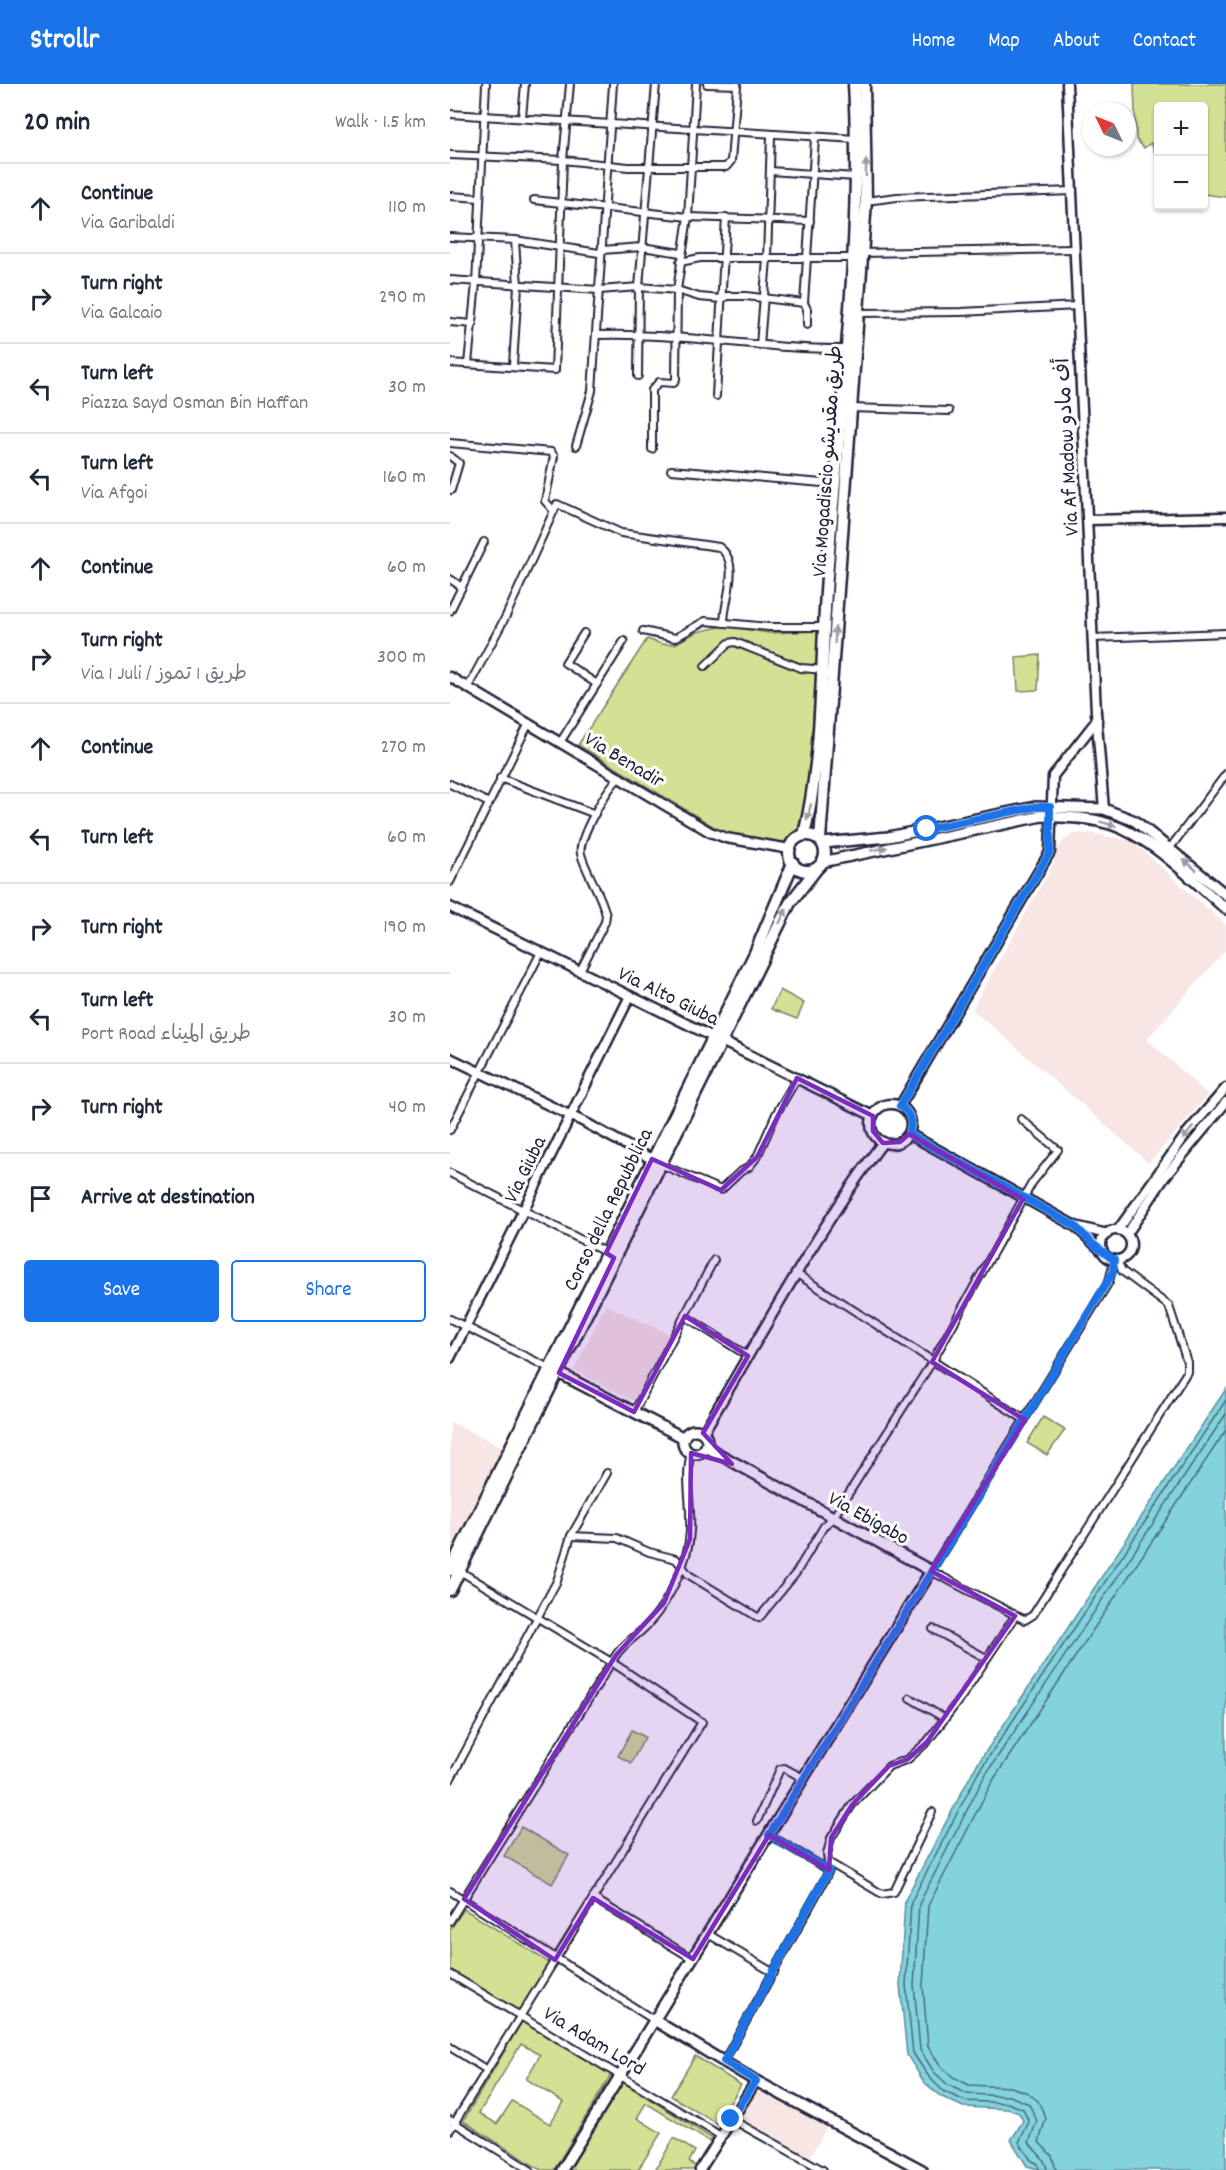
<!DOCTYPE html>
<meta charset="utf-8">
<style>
:root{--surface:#fff;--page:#f2f2f3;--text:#1f2937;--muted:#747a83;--line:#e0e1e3;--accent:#1a73e8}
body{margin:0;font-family:Dekko,"Playpen Sans Arabic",sans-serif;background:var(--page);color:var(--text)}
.controls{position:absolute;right:18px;top:18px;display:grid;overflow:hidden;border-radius:6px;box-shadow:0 2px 4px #0004}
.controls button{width:54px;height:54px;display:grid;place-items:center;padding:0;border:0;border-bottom:2px solid var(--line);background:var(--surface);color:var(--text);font:30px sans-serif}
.compass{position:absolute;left:632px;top:18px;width:54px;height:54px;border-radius:50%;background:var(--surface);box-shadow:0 2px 4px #0004;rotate:313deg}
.stop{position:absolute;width:18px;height:18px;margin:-14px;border:4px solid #1a73e8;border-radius:50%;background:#fff}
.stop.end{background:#1a73e8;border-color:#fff;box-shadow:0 2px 6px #0008}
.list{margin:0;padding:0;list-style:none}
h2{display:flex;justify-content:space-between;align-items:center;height:78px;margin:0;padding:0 24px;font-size:26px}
h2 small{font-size:20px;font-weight:400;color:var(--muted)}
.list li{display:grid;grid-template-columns:39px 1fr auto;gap:18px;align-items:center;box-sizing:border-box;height:90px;padding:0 24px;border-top:2px solid var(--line)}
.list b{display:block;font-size:22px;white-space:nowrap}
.list p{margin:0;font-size:20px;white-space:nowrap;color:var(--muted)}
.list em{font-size:20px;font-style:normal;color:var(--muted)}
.actions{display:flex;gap:12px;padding:18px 24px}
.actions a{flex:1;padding:14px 0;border:2px solid var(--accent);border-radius:6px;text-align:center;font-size:21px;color:var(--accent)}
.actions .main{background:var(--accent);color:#fff}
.icon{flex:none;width:33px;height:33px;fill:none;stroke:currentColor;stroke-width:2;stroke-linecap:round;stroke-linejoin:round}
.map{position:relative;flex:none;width:776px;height:2086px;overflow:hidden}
header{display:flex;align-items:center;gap:36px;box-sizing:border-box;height:84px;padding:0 30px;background:var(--accent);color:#fff}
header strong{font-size:28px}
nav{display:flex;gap:33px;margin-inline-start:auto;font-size:21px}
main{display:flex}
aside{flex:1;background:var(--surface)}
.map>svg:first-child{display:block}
</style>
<header>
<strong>Strollr</strong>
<nav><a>Home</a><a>Map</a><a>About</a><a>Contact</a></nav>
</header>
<main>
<aside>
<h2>20 min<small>Walk · 1.5 km</small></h2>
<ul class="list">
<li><svg class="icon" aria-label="ahead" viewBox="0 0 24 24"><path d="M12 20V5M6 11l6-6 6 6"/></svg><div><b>Continue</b><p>Via Garibaldi</p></div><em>110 m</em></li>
<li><svg class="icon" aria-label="right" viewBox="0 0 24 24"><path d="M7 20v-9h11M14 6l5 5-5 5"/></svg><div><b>Turn right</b><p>Via Galcaio</p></div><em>290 m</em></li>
<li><svg class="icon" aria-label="left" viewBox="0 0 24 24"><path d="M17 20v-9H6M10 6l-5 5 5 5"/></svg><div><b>Turn left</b><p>Piazza Sayd Osman Bin Haffan</p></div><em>30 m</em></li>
<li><svg class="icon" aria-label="left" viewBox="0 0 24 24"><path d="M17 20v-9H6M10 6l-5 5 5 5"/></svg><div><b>Turn left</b><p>Via Afgoi</p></div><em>160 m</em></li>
<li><svg class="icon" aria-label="ahead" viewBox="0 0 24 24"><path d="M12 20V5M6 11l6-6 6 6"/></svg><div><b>Continue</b></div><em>60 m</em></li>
<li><svg class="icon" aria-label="right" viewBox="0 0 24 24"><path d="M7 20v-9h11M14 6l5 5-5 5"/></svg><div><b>Turn right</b><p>Via 1 Juli / طريق 1 تموز</p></div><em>300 m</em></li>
<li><svg class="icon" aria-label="ahead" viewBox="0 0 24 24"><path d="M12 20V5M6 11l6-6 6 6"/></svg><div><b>Continue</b></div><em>270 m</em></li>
<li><svg class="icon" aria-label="left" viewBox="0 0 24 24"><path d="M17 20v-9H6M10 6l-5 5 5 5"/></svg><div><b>Turn left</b></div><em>60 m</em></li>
<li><svg class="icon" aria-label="right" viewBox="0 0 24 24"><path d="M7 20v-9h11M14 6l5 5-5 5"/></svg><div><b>Turn right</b></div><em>190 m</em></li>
<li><svg class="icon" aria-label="left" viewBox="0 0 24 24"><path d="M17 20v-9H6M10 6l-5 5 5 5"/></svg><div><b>Turn left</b><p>Port Road طريق الميناء</p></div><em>30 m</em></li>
<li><svg class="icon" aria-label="right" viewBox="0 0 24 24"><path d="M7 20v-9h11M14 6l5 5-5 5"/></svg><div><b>Turn right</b></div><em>40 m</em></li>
<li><svg class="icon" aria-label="arrive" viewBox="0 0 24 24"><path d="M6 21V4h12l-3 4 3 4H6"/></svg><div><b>Arrive at destination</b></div></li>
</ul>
<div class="actions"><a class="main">Save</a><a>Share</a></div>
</aside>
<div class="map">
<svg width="776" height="2086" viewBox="0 0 776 2086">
<rect width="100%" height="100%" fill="#fff"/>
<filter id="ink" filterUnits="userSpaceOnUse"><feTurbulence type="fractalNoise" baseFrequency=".0167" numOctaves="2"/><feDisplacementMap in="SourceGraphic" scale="12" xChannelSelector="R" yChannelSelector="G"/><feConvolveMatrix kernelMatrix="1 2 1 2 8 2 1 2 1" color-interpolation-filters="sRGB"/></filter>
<g filter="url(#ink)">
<g fill="#f8e6e4">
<path d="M640 749 682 757 776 841V866L697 955 758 1011 699 1079 522 925 604 779 605 770 612 758 623 750Z"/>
<path d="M155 1221 219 1250 184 1317 124 1286Z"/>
<path d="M0 1338 53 1363 1 1471H0Z"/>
<path d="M304 2005 377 2043 357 2079 284 2040Z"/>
</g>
<g fill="#d3e194" stroke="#7a8268" stroke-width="1.5" fill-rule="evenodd">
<path d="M684 0H776V113L754 110V22H708V76L701 59 694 64 686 55Z"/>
<path d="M274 542 319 549 368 547 359 702 347 749 337 759 287 753 271 747 128 661 197 555 212 560H225L247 548Z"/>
<path d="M590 571 588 606 568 607 566 573Z"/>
<path d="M330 906 354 919 347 935 321 925Z"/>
<path d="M593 1333 615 1346 597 1371 577 1359Z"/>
<path d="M182 1646 195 1653 181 1679 168 1672Z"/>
<path d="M71 1743 119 1771 102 1800 54 1772Z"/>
<path d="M14 1825 100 1879 71 1928 0 1886V1846Z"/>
<path d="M73 1936 162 1989 104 2086H91L13 2037ZM71 1960 90 1971 76 1995 113 2018 100 2040 62 2017 47 2040 29 2029Z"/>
<path d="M245 1972 291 2001 267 2040 221 2012Z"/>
<path d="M171 1997 268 2058 251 2086H205L224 2054 245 2067 239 2078 250 2085 265 2061 196 2019 187 2034 211 2049 188 2086H116Z"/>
</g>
<path fill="#83d3dc" stroke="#5c8c9c" stroke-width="1.5" d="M776 1305V2086H593L577 2082 561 2056 573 2037 569 2029 558 2025 513 2023 490 2012 474 1998 457 1971 450 1901 455 1816 523 1687Z"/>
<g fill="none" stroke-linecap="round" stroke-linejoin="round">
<g stroke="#49697b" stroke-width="1.5">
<path d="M589 2086 588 2080 581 2076 569 2058 579 2038 573 2025 558 2019 515 2017 493 2007 479 1993 463 1969 456 1901 461 1818 528 1689 776 1316"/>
<path d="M597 2086C596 2074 585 2068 579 2058L587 2037 579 2020 560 2012 517 2010 498 2001 484 1988 470 1966 464 1901 469 1820 534 1693 776 1330"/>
<path d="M606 2086 602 2072 589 2058 596 2034 588 2017 578 2009 561 2003 519 2001 503 1993 491 1982 478 1963 473 1901 478 1822 542 1698 776 1346"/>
</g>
<defs>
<g id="minor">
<path d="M257 0 287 1"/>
<path d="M0 30 406 55"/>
<path d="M72 33 75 0"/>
<path d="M0 71 113 76 120 0"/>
<path d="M320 87 405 93"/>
<path d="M0 112 30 114"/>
<path d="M84 116 238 133 360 137"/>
<path d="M416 117 447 113 623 107"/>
<path d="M0 153 65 156 68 202 63 281"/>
<path d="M65 156 149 169 152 166 192 163 231 169"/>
<path d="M412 169 624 165"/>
<path d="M230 178 250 174H402"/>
<path d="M0 196 149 206 189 203 227 206 249 213 271 215 277 212H296L354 219"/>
<path d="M407 229 511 228 628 222"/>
<path d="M0 238 23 240"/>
<path d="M357 241V225L354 219 365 54"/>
<path d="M147 251C231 248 313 266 397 265"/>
<path d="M310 261 317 175 321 52"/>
<path d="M0 279 105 286 113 76 178 83H276L281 77 287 2"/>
<path d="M18 280 26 199 36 0"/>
<path d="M188 292 189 203 206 0"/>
<path d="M266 312 276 133"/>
<path d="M400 324 499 327"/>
<path d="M0 359 101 368 104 372 95 417 104 427"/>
<path d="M126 362 142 307 163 0"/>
<path d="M202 365V306L209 298 224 299 226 295 227 206 238 133 246 0"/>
<path d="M0 372 9 379 1 406"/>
<path d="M221 386 384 400"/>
<path d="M0 495 12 503"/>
<path d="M0 527 34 458"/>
<path d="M193 547 225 554 255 537 319 543H373"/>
<path d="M134 549 115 579 147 600"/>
<path d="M643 554 776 549"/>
<path d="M255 582 279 559 285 558 351 584 375 586"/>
<path d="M18 603 56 532 107 420 171 449 269 463C292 479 274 515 274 539"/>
<path d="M111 657 174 557"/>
<path d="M50 694 145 730"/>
<path d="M0 700 39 719"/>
<path d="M720 764 776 690"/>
<path d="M0 798 79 639"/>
<path d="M130 887 155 838 156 831C151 809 136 789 131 770 127 756 158 702 170 693"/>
<path d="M0 1046 91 868"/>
<path d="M210 1080 271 1106 290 1088 299 1083 307 1073 326 1030 347 994"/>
<path d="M0 1089 159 1170"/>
<path d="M664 1176 659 1198 481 1487 575 1536 583 1531 737 1288V1278L719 1222 672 1187 667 1176"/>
<path d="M347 1190 575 1336"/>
<path d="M235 1232 298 1272"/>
<path d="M0 1235 101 1285"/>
<path d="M184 1328 264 1176"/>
<path d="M121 1452 167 1454 199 1468 226 1475 239 1491 309 1534 346 1489 374 1442 383 1434 482 1278 582 1099 608 1066 571 1035"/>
<path d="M483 1545 536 1574"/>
<path d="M460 1614 494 1634"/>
<path d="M0 1696 107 1497 121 1452 157 1389"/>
<path d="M307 1737 330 1685 334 1684 353 1694"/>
<path d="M319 1751 379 1786"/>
<path d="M378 1778 432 1810 444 1808 482 1728"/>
<path d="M0 1807 204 1936"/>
<path d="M143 1814 243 1875"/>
<path d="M0 1837 166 1571C175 1558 189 1551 199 1539 219 1517 239 1477 240 1447 242 1421 234 1394 241 1369"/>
<path d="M258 1850 324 1889"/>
<path d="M0 1890 271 2052"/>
<path d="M0 1963 37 1986"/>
<path d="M274 1977 375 1795 379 1786 377 1770 381 1754 402 1721 439 1682 458 1675 477 1658 512 1612 565 1532"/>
<path d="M281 2035 373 2086"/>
<path d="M0 2036 80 2086"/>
<path d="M0 2046 252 1638 163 1579 8 1486"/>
</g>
<g id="tertiary">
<path d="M617 0 646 628 654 725"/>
<path d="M638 436 776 433"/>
<path d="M0 593 260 748 276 754 340 765"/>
<path d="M0 823 423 1032"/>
<path d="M0 974 134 1038 207 1078"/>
<circle cx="441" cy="1040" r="20"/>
<path d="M450 1022 600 768 603 692 647 636"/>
<path d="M459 1050 625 1142 657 1150"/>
<path d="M625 1142 653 1168"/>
<path d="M668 1146 737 1049 776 1004"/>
<circle cx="666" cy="1161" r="15"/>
<path d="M677 1150 714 1094 776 1018"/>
<path d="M0 1274 180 912"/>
<path d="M253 1349C311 1252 365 1149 433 1058"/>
<path d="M250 2086 306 1997"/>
</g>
<g id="secondary">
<path d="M373 759 438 753 585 723 654 725 685 737 776 811"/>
<path d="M372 778 592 732C613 733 636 733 656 739 699 750 743 797 776 825"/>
<path d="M103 1286 234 1354"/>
<circle cx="245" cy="1358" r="12"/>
<path d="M204 1936 306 1997 472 2086"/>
<path d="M112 2086 481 1487 256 1363"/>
</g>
<g id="trunk">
<path d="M354 751C375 663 370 571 378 480 390 321 413 160 404 0"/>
<circle cx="357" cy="769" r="18"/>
<path d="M370 756 416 117 414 0"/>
<path d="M0 1486 305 869 343 779"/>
<path d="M0 1506 340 819 368 783"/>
</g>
</defs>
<use href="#minor" stroke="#22223b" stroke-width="10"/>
<use href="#tertiary" stroke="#22223b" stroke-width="13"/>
<use href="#secondary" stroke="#22223b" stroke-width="14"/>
<use href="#trunk" stroke="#22223b" stroke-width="15"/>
<use href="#minor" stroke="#fff" stroke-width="6"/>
<use href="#tertiary" stroke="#fff" stroke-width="8"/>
<use href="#secondary" stroke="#fff" stroke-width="9"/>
<use href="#trunk" stroke="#fff" stroke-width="10"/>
</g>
<defs><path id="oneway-solid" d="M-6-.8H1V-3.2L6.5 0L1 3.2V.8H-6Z" transform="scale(1.5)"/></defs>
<g fill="#9c9ca7">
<use href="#oneway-solid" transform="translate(416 84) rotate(-89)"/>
<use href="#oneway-solid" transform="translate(385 551) rotate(-88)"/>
<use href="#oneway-solid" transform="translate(359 728) rotate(104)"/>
<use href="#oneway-solid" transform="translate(658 740) rotate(17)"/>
<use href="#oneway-solid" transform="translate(429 765) rotate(-11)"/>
<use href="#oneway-solid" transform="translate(740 781) rotate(-140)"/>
<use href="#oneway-solid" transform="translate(333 832) rotate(-64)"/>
<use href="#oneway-solid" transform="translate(738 1049) rotate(129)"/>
</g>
</g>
<g fill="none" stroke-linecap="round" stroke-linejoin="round" filter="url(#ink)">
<path stroke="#1a73e8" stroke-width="8" d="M281 2035 306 1997 274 1977 379 1786 319 1751 575 1336 663 1188 664 1176 644 1161 625 1142 459 1050C463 1038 461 1029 450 1022L600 768V723H585L477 745"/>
</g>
<path fill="#7b2cbf" fill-opacity="0.2" stroke="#7b2cbf" stroke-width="4.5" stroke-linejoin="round" d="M347 994 423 1032V1047L433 1059 450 1058 459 1050 573 1115 482 1278 575 1336 481 1487 565 1532 477 1658 458 1675 439 1682 402 1721 381 1754 379 1786 319 1751 243 1875 143 1814 105 1876 14 1815 166 1571 214 1519 240 1455 241 1369 282 1380 253 1349 298 1272 235 1232 184 1328 109 1289 164 1174 156 1169 202 1075 271 1106 307 1073Z"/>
<g text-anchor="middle" stroke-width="6" stroke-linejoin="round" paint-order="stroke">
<g font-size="21" fill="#22223b" stroke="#fff">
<text transform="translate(616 363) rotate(-93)" y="7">Via Af Madow أف مادو</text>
<text transform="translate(376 377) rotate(-86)" y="7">Via Mogadiscio طريق مقديشو</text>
<text transform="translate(175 675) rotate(31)" y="7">Via Benadir</text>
<text transform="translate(219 911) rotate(26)" y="7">Via Alto Giuba</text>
<text transform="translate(74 1085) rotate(-64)" y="7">Via Giuba</text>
<text transform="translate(157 1125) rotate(-64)" y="7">Corso della Repubblica</text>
<text transform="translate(419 1433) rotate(29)" y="7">Via Ebigabo</text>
<text transform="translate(145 1956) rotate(31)" y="7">Via Adam Lord</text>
</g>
</g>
</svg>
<div class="controls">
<button>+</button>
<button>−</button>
</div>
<svg class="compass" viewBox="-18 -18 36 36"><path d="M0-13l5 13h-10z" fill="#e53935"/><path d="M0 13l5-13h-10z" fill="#747a83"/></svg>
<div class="stop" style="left:477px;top:745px"></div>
<div class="stop end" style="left:281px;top:2035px"></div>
</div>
</main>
